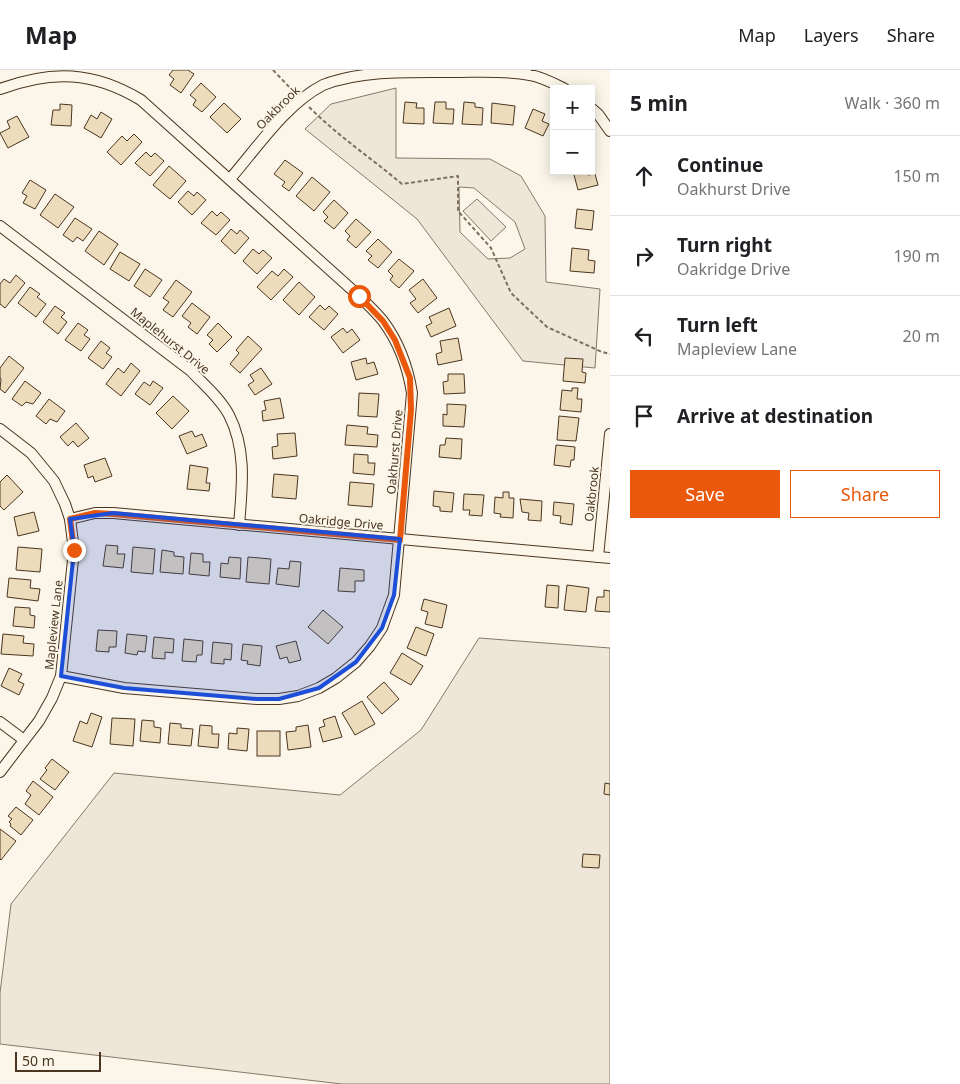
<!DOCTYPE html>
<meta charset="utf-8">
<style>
:root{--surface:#fff;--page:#f2f2f2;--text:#202124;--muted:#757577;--line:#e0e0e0;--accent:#ea580c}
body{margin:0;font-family:"Noto Sans",sans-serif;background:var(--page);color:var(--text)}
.controls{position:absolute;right:15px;top:15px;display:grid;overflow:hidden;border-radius:0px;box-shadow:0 2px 12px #0003}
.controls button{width:45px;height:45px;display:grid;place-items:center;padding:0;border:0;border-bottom:1px solid var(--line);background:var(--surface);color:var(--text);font:25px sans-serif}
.scale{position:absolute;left:15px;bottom:12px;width:86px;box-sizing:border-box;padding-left:5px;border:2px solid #4a3520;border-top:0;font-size:14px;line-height:18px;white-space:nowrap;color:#4a3520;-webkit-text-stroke:4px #fbf6e9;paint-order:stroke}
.stop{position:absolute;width:15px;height:15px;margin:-11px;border:4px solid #ea580c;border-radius:50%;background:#fff}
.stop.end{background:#ea580c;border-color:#fff;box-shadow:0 1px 5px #0008}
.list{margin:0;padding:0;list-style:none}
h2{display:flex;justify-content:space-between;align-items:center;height:65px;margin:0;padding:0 20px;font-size:21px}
h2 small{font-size:16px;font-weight:400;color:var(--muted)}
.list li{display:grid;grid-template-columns:32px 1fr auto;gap:15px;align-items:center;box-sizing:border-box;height:80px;padding:0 20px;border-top:1px solid var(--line)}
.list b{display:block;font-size:19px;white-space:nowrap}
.list p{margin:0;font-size:16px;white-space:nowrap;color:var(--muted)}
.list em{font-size:16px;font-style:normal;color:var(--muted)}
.actions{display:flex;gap:10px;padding:15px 20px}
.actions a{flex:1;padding:11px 0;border:1px solid var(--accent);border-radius:0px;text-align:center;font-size:18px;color:var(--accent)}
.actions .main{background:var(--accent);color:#fff}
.icon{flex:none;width:28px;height:28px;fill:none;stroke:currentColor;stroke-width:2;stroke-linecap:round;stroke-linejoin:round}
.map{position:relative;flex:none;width:610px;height:1014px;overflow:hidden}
header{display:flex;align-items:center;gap:30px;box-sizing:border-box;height:70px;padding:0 25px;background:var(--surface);border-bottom:1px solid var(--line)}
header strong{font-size:24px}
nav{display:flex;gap:28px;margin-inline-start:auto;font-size:18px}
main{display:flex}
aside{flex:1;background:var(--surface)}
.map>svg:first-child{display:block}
</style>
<header>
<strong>Map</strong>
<nav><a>Map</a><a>Layers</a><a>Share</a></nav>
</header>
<main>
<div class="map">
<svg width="610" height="1014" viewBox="0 0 610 1014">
<rect width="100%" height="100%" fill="#fbf6e9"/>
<g fill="#ede6d9" stroke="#887966" fill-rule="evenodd">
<path d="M396 18V88L490 89 521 106 545 146 546 212 600 219 595 298 523 291 417 149 305 59 331 34ZM459 117 474 118 515 152 525 179 510 188 488 189 460 162Z"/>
<path d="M477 129 506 157 491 171 463 141Z"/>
<path d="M479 568 610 578V1014H342L0 974V923L11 834 114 703 340 725 421 660Z"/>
</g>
<g fill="#ecdcbc" stroke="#4a3520">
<path d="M173 0H188L194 4 181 23 170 15 174 9 169 5Z"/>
<path d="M201 13 216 27 202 42 193 35 196 30 190 25Z"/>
<path d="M405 32 417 33 416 38H424V54L403 53Z"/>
<path d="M435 32H446V39H454L453 54 433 53Z"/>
<path d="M464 32 475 33V37L483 38 482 55 462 54Z"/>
<path d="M224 33 241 49 227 63 210 47Z"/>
<path d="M492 33 515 36 513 55 491 53Z"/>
<path d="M60 34 72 35 71 56 51 55 53 40H60Z"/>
<path d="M533 39 545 44 542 51 549 54 543 66 525 58Z"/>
<path d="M101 42 112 49 101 68 84 58 91 45 97 49Z"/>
<path d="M17 46 29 67 8 78 0 63 10 58 7 51Z"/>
<path d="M134 64 142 72 121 95 107 82 122 66 127 71Z"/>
<path d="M146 82 151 87 155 83 164 91 150 106 135 93Z"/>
<path d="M285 90 303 103 289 121 282 116 285 112 274 104Z"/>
<path d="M169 96 186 111 170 129 153 115Z"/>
<path d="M573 101H587L588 105 595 104 598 115 578 120Z"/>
<path d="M312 107 330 122 314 141 296 126Z"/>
<path d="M30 110 46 120 35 139 23 133 27 126 22 123Z"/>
<path d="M188 121 194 126 197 122 206 130 192 145 178 132Z"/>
<path d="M55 124 74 137 58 158 40 145Z"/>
<path d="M334 130 348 143 334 159 324 151 328 147 323 142Z"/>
<path d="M577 139 594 141 592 160 575 158Z"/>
<path d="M212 141 217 146 221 142 230 150 216 165 201 153Z"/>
<path d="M75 148 92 159 83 171 77 167 73 172 63 165Z"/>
<path d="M356 149 371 162 356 178 347 170 350 166 345 161Z"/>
<path d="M231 159 237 164 240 160 249 168 235 184 221 171Z"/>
<path d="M99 161 118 174 104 195 85 181Z"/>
<path d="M378 169 392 182 378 198 368 190 372 186 366 181Z"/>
<path d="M572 178 589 180 588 190 595 191 594 203 570 201Z"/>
<path d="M253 179 259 184 263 180 272 188 257 204 243 191Z"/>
<path d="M120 182 140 194 129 211 110 199Z"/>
<path d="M399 189 414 201 399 218 390 210 393 206 388 201Z"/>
<path d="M145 199 162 210 150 227 134 216Z"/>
<path d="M284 199 293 207 271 230 257 217 272 201 278 206Z"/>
<path d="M16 205 25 213 5 238 0 234V214L4 209 10 213Z"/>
<path d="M423 209 437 228 418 243 410 233 416 229 409 220Z"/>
<path d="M176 210 192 222 173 247 163 240 169 232 163 228Z"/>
<path d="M299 212 315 227 299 245 283 230Z"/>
<path d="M30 217 40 224 37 227 46 234 36 247 18 233Z"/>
<path d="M192 233 210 247 197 264 188 257 191 253 182 246Z"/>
<path d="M320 235 325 240 329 236 338 244 324 260 309 247Z"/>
<path d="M55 236 65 243 61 247 67 252 58 264 43 252Z"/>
<path d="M449 238 456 256 431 267 426 256 432 253 429 247Z"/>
<path d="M78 253 88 260 84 265 90 269 81 281 65 270Z"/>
<path d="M218 253 232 267 217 282 209 274 213 270 207 265Z"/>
<path d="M343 258 347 263 352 259 360 270 343 283 331 267Z"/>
<path d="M248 266 262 279 240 303 230 294 239 283 236 280Z"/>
<path d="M458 268 462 290 438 295 436 284 442 282 440 271Z"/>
<path d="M101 271 110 278 106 283 112 287 103 299 88 288Z"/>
<path d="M9 286 24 298 5 323 0 319 1 309 0 308V298Z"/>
<path d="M366 288 367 294 374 292 378 304 356 310 351 292Z"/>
<path d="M565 288 583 289 582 302 586 303 585 313 563 311Z"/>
<path d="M131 293 140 301 121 326 106 314 118 298 124 303Z"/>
<path d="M261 298 272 314 255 325 248 315 254 311 250 305Z"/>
<path d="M448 304H464L465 323 444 324 443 312 448 311Z"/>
<path d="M25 311 41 323 33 334 26 332 22 336 12 329Z"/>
<path d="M153 311 163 318 150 335 135 324 144 312 150 316Z"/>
<path d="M572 318H578L577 329H582L581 342 560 340 562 320 572 321Z"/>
<path d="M359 323 379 324 377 347 358 346Z"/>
<path d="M173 326 189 341 172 359 156 343Z"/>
<path d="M280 328 284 348 263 351 262 341 266 340 264 331Z"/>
<path d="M49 329 65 341 57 352 50 349 46 354 36 346Z"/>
<path d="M447 334 466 335 464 357 443 356V344L447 345Z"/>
<path d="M559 346 579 348 576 371 557 370Z"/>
<path d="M76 353 89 368 78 377 73 371 68 376 60 367Z"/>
<path d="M347 355 368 357 367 364 378 365 377 377 345 375Z"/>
<path d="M192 361 195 367 202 364 207 376 187 384 179 366Z"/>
<path d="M295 363 297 386 273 389 272 377 278 376 277 364Z"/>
<path d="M446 368 462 369 461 389 439 387 440 375H445Z"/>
<path d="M556 375 575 377 574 390H571L570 397 554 395Z"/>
<path d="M354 384 368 385V393H375L374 405 353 403Z"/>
<path d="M105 388 112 406 95 412 93 406 88 408 84 395Z"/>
<path d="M190 395 208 398 206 413H210L209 421 187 419Z"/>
<path d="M274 404 298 406 296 429 272 427Z"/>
<path d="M7 405 23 422 4 440 0 436V412Z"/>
<path d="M350 412 374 414 372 437 348 435Z"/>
<path d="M434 421 454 423 452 442 440 441V437L433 436Z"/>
<path d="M503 422H509V428H514L513 448 500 447 501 444 494 443 495 427 503 428Z"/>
<path d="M464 424 484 425 482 446 469 445 470 440H463Z"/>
<path d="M520 429 542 431 541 451 528 450 529 443 522 442Z"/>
<path d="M554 432 574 434 572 455 560 453 561 446 553 445Z"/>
<path d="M34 442 39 461 18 466 14 447Z"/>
<path d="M106 475 118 476 117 484H125L123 498 103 496Z"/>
<path d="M18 477 42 479 40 502 16 500Z"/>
<path d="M133 477 155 479 153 504 131 502Z"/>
<path d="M162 480 174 482V486L184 487 183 504 160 502Z"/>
<path d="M191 483 203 484V492H210L209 506 189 504Z"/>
<path d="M229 487 241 488 240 509 220 507 221 493 228 494Z"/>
<path d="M248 487 271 489 269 514 246 512Z"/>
<path d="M290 491 301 492 299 517 276 514 278 498 289 499Z"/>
<path d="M340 498 364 500V511H355V522L338 521Z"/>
<path d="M9 508 31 510 30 518 40 519 38 531 7 527Z"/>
<path d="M547 515 559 516 558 538 545 537Z"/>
<path d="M567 515 589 518 586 542 564 540Z"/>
<path d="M604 520 610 521V542L595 541 597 527H604Z"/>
<path d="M424 529 447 535 442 558 425 554 428 542 421 540Z"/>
<path d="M15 537 30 538V545L35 546 34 558 13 556Z"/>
<path d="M323 540 343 557 328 574 308 557Z"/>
<path d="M416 557 434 564 426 586 407 578Z"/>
<path d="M98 560 117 561 116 577H109V582L96 581Z"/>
<path d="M3 564 24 566 23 573 34 574 33 586 1 584Z"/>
<path d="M127 564 147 566 145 582 138 581 137 585 125 583Z"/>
<path d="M154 567 174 569 173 583 165 582V589L152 588Z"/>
<path d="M184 569 203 571 202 585H197L196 592 182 591Z"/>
<path d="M296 571 301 590 289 593 287 587 280 589 276 576Z"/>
<path d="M213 572 232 574 231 590 224 589V594L211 593Z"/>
<path d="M243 574 262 576 260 596 247 594 248 591 241 590Z"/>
<path d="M402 583 423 596 411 615 390 603Z"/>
<path d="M9 598 22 604 18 611 24 614 19 625 1 616Z"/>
<path d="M384 612 399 629 382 644 367 627Z"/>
<path d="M362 631 375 654 355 665 342 643Z"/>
<path d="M91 643 102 647 92 677 73 671 80 651 87 654Z"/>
<path d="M335 646 342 667 323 672 319 658 325 656 323 650Z"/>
<path d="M112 648 135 649 133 676 110 674Z"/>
<path d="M142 650 154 651V657L161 658 160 673 140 671Z"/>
<path d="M170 653 181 654V658L193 659 191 676 168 674Z"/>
<path d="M200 655 212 656V664H219L218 678 198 676Z"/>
<path d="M308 655 311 677 288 680 286 662 296 661V657Z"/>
<path d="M237 658 249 659 247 681 228 679 229 663 237 664Z"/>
<rect x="257" y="661" width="23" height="25"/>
<path d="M52 689 69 702 55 720 40 709 47 700 45 698Z"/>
<path d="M33 711 53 727 39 745 25 734 31 725 26 721Z"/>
<path d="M605 713 610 714V725L604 724Z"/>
<path d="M16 737 33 750 21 765 10 756 11 754 9 752 12 749 8 746Z"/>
<path d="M0 759 16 771 1 790 0 789Z"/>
<path d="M583 784 600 785 599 798 582 797Z"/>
</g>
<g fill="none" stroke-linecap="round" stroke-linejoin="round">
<defs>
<g id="street">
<path d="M0 19C52 0 93 1 141 30L359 226C367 234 376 242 383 251 398 271 408 298 412 323L394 525 382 558 370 576 356 592 336 608 319 618 298 626 279 629H257L124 618 61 606"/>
<path d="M591 38 598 44 610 61"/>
<path d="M230 109C257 78 286 34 323 15 362 0 411 2 454 2 479 2 505 0 530 5 542 7 553 13 565 19"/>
<path d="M0 156 191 301C204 315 220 328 229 345 247 380 242 418 239 455"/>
<path d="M0 359 31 383 54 411 65 434 70 449 74 480 61 606 52 628 39 651 0 702"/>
<path d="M70 449 95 443H113L610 488"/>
<path d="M598 487 610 364"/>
<path d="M0 652 24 670"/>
</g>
</defs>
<use href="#street" stroke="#4a3520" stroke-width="12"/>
<g stroke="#7f6f5c" stroke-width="2" stroke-dasharray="4 2.5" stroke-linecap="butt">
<path d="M273 0 293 21"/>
<path d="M309 37C338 66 371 88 402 114L458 106V141L491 178 511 223 547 257 602 282 610 284"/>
</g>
<use href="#street" stroke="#fbf6e9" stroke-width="10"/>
</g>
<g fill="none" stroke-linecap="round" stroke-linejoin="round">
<path stroke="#ea580c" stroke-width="6" d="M74 480 70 449 95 443 113 444 400 470 411 340 410 308 395 270 383 251 359 226"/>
</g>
<path fill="#1d4ed8" fill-opacity="0.2" stroke="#1d4ed8" stroke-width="4" stroke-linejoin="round" d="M113 443 400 469 394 525 382 558 356 592 319 618 279 629H257L124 618 61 606 74 480 70 449Z"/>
<g text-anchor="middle" stroke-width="4" stroke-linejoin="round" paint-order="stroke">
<g font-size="12" fill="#4a3520" stroke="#fbf6e9">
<text transform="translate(278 38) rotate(-45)" y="4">Oakbrook</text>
<text transform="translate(170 271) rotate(39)" y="4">Maplehurst Drive</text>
<text transform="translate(395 382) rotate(-85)" y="4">Oakhurst Drive</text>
<text transform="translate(592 424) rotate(-84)" y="4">Oakbrook</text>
<text transform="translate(341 452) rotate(5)" y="4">Oakridge Drive</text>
<text transform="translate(54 555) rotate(-84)" y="4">Mapleview Lane</text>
</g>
</g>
</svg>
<div class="controls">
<button>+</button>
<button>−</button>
</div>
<div class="scale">50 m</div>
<div class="stop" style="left:359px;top:226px"></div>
<div class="stop end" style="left:74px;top:480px"></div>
</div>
<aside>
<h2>5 min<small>Walk · 360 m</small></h2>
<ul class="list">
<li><svg class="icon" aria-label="ahead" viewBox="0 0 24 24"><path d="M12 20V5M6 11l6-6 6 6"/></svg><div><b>Continue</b><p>Oakhurst Drive</p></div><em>150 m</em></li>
<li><svg class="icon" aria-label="right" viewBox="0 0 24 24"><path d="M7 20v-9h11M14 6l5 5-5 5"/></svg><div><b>Turn right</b><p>Oakridge Drive</p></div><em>190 m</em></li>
<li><svg class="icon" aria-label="left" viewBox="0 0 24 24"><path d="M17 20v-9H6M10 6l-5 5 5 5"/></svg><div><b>Turn left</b><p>Mapleview Lane</p></div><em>20 m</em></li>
<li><svg class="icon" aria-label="arrive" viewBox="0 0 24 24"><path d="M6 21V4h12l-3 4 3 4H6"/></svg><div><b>Arrive at destination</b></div></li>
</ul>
<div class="actions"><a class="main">Save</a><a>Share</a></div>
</aside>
</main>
